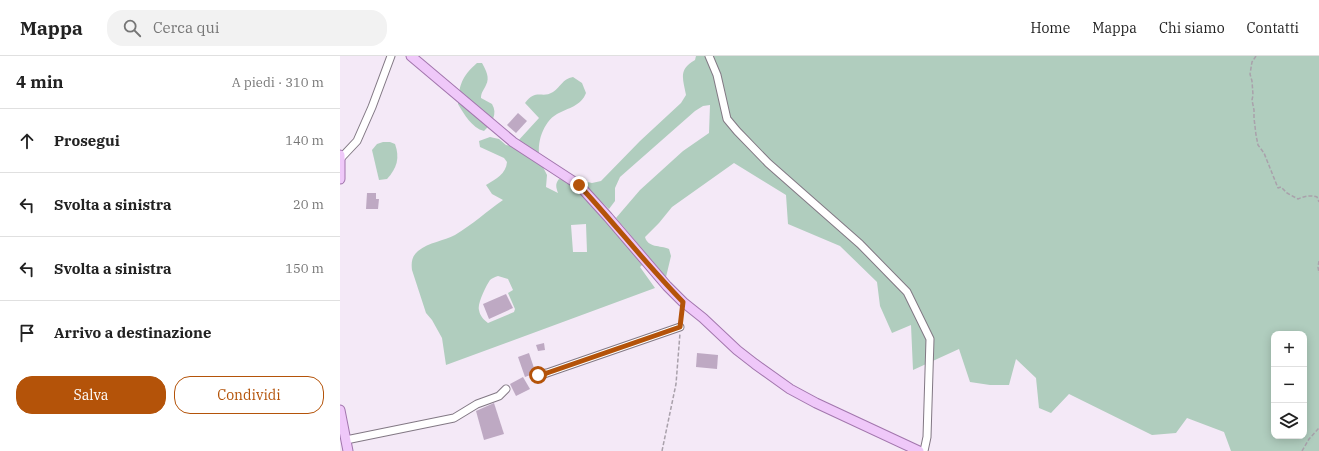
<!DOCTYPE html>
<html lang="it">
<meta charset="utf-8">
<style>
:root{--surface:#fff;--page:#f2f2f2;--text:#222;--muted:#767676;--line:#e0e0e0;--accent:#b45309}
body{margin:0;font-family:"IBM Plex Serif",serif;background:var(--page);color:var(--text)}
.controls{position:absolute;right:12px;bottom:12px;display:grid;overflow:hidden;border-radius:8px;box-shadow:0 2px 10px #0003}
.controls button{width:36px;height:36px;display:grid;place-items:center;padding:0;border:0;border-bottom:1px solid var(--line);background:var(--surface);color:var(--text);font:20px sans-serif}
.stop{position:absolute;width:12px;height:12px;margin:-9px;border:3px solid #b45309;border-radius:50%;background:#fff}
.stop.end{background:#b45309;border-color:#fff;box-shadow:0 1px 4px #0008}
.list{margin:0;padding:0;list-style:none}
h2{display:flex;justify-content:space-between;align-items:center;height:52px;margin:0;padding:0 16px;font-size:17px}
h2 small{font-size:13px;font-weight:400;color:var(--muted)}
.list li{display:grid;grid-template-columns:26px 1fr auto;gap:12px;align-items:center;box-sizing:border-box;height:64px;padding:0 16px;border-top:1px solid var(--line)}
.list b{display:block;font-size:15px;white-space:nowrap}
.list em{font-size:13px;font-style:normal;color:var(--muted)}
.actions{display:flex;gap:8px;padding:12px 16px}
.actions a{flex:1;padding:9px 0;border:1px solid var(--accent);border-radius:16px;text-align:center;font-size:14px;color:var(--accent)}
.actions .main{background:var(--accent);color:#fff}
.icon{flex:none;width:22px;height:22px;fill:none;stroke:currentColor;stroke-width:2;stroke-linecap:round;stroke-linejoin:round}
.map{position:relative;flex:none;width:979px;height:395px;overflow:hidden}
header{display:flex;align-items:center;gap:24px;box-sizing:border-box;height:56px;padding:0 20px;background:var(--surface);border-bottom:1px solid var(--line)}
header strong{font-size:19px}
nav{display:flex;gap:22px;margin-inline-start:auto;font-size:14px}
.search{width:280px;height:36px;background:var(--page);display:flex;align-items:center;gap:10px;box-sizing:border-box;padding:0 14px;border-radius:16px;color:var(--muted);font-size:15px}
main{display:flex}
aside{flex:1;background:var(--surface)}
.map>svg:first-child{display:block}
</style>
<header>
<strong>Mappa</strong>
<div class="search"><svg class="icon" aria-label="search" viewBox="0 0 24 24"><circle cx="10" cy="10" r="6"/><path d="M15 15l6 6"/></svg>Cerca qui</div>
<nav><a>Home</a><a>Mappa</a><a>Chi siamo</a><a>Contatti</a></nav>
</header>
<main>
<aside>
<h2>4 min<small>A piedi · 310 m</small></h2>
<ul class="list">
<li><svg class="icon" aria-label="ahead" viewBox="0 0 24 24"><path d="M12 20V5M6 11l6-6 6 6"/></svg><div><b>Prosegui</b></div><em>140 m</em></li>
<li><svg class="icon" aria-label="left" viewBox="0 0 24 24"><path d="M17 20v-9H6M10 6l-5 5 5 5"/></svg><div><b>Svolta a sinistra</b></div><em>20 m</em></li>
<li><svg class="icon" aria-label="left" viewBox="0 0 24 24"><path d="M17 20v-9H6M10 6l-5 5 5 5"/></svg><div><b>Svolta a sinistra</b></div><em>150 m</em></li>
<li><svg class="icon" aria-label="arrive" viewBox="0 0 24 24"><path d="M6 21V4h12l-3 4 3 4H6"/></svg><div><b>Arrivo a destinazione</b></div></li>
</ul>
<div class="actions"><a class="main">Salva</a><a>Condividi</a></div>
</aside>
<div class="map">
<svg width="979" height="395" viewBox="0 0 979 395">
<rect width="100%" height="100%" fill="#f4e9f7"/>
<g fill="#b0cdbe" fill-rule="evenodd">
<path d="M356 0H979V395H891L884 376 847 362 836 377 812 379 729 338 711 357 699 352 696 322 676 303 669 329H650L630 326 619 293 573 314 571 269 552 277 540 250 537 226 500 190 448 168 446 139 394 107 332 151 319 167 305 181C308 192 320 189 329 193L331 200 326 221 276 162 300 134 343 95 369 77 370 49 363 50 355 55 280 121 275 132V145L269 153 238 124 252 127 261 125 300 85 341 47 346 39C343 22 338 14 355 4ZM934 278H964V380H934Z"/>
<path d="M137 7H142C146 14 150 22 146 29 144 34 141 36 141 42L152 48C158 58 152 67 144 75 132 72 124 58 118 48 119 29 122 20 137 7Z"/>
<path d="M233 21 242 27 246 37C241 50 228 52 217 58 203 66 196 88 200 102L177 86 199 62 185 47C196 32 202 43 213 36 221 31 222 23 233 21Z"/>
<path d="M150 81 159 83 166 89 172 90 201 107 207 119 206 131 218 137C216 131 215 128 219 123L225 124 243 136 303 208 300 211 315 232 106 309 102 282 92 264 86 257 72 214C71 206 72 200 78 195 89 186 104 185 115 179 132 169 147 155 163 144L152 138 146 129C156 123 166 118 167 106L164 102 140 91 139 85ZM246 168 247 196H233L231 169ZM158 220 168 223 173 234 168 237 175 253 174 256 148 267C144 264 140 260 139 254 137 248 146 230 150 224 152 222 155 221 158 220Z"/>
<path d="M43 86H50L55 88C60 102 57 112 47 123L39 124 32 94 37 88Z"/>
</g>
<g fill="#bea9c3">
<path d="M178 57 187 65 176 77 167 69Z"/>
<path d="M27 137H36V143H39L38 153H26Z"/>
<path d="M166 238 173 252 149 263 143 248Z"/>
<path d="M204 287 205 294 198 295 196 289Z"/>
<path d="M189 297 195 315 193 318 185 321 178 301Z"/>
<path d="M357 297 378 299 377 313 356 311Z"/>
<path d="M183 321 190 333 176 340 170 328Z"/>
<path d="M154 347 164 378 144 384 136 355Z"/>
</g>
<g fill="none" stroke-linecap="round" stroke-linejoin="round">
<defs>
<g id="minor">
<path d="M369 0 377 19 387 63 397 75 428 107 520 188 567 236 590 283 587 381 584 395"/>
<path d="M1 102 17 85 32 51 51 0"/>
<path d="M198 319 207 317 340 271"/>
<path d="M6 384 114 362 137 348 159 340 166 333"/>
</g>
<g id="major">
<path d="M71 0 173 86 239 129 268 161 327 230 343 246 363 262 397 294 415 308 450 333 476 347 579 395"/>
<path d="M0 99V123"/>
<path d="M0 354 8 395"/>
</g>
</defs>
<use href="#minor" stroke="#827884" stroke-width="9"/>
<use href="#major" stroke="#a276ad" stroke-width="11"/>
<g stroke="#a9a1ab" stroke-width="1.5" stroke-dasharray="4 2" stroke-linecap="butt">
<path d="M916 0 912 6 910 18 912 25 913 39 912 44 914 54V62L916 79 918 89 924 97 938 132 941 131 947 137 958 143C965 140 970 139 977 141L979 146"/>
<path d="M979 205 978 211 979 217"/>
<path d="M340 264 341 253"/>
<path d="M322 395 336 328 340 277"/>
<path d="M962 395 969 383 979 372"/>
</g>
<use href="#minor" stroke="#fff" stroke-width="7"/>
<use href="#major" stroke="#efc8f9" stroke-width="9"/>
</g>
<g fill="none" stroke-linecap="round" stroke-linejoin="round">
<path stroke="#b45309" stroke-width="5" d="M198 319 207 317 340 271 343 246C306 208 274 167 239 129"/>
</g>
</svg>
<div class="controls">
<button>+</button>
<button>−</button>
<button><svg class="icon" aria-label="layers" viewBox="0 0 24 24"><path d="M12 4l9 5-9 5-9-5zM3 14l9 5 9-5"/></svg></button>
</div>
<div class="stop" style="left:198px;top:319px"></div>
<div class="stop end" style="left:239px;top:129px"></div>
</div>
</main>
